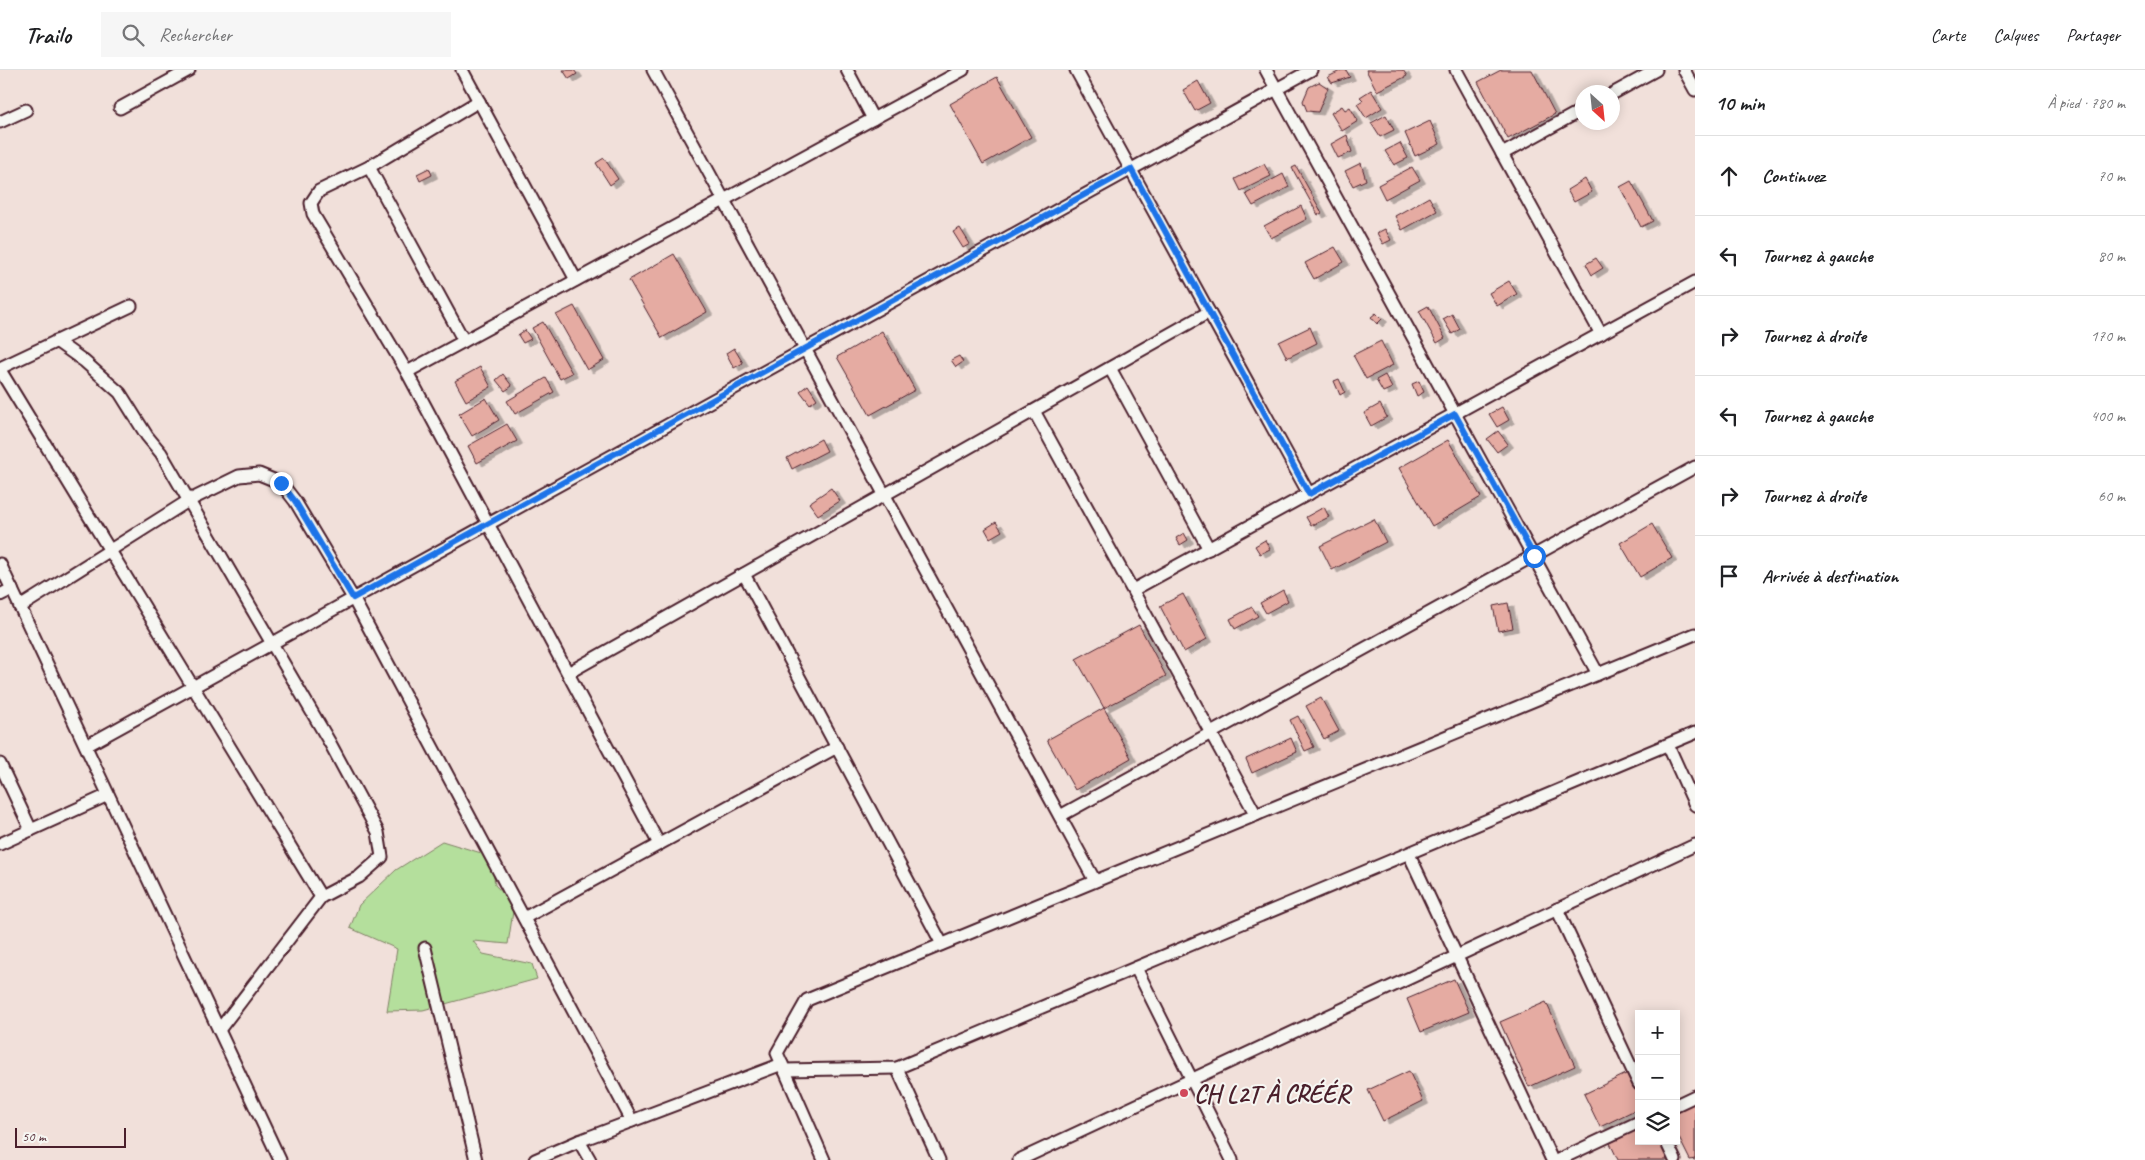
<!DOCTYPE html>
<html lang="fr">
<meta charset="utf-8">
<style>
:root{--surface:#fff;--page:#f6f6f6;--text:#202124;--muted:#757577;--line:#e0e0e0}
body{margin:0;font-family:Caveat,sans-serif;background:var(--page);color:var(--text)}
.controls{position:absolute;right:15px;bottom:15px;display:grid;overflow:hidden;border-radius:0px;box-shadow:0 2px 12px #0003}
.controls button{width:45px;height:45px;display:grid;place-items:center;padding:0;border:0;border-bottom:1px solid var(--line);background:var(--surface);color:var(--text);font:25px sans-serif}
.compass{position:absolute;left:1575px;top:15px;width:45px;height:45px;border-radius:50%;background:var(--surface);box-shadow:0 2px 12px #0003;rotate:153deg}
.scale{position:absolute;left:15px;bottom:12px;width:111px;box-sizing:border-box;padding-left:5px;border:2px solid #4a1f2b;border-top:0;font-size:14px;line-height:18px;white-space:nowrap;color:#4a1f2b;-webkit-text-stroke:4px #f6f6f2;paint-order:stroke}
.stop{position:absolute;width:15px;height:15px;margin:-11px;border:4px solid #1a73e8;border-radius:50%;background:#fff}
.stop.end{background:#1a73e8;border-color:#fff;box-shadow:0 1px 5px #0008}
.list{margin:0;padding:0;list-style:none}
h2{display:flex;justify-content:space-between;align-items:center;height:65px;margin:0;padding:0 20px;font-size:21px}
h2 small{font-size:16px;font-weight:400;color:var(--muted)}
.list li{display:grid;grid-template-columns:32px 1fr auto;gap:15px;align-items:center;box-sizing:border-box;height:80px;padding:0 20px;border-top:1px solid var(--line)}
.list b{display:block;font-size:19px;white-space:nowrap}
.list em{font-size:16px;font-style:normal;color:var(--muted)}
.icon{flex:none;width:28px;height:28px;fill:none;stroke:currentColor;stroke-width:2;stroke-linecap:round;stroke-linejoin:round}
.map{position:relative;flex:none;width:1695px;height:1090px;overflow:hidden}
header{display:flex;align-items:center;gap:30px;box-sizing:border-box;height:70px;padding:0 25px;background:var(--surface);border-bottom:1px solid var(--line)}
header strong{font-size:24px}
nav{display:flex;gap:28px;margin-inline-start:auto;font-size:18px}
.search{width:350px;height:45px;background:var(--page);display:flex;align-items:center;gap:12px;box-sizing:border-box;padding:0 18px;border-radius:0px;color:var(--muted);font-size:19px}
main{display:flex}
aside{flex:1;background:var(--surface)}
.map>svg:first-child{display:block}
</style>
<header>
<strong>Trailo</strong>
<div class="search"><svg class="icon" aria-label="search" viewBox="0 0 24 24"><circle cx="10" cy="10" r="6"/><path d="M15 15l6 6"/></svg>Rechercher</div>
<nav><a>Carte</a><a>Calques</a><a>Partager</a></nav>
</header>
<main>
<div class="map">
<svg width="1695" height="1090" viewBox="0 0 1695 1090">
<defs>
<filter id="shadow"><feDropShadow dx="5.5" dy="3" stdDeviation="0" flood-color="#0004"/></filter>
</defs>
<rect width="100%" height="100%" fill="#f1e0da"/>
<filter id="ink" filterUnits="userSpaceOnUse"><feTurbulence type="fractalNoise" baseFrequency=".02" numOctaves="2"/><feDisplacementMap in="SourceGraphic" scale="10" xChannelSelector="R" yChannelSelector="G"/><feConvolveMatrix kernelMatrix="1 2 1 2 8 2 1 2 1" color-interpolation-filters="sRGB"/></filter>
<g filter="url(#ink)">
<path fill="#b4df9c" stroke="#7f7f64" d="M442 771 491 786 495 815 514 835 508 874 473 871 483 884 532 894 537 909 423 940 387 941 397 879 350 858 359 835 396 800Z"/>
<g fill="#e5aba2" stroke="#4a1f2b" filter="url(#shadow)">
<path d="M563 0H574L577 4 569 9Z"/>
<path d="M1342 0H1346L1350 7 1332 13 1328 7Z"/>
<path d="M1366 0H1403L1407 6 1377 21Z"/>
<path d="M1501 0H1532L1555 44 1508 69 1478 12Z"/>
<path d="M997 7 1031 67 983 94 950 34Z"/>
<path d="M1198 11 1210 33 1195 41 1183 20Z"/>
<path d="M1319 12 1328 18 1318 42 1307 41 1303 31 1309 17Z"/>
<path d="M1371 20 1382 38 1366 48 1357 34 1363 30 1360 27Z"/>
<path d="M1342 36 1345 40 1350 37 1358 51 1342 61 1331 43Z"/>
<path d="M1386 45 1394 60 1380 67 1371 53Z"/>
<path d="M1430 51 1440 74 1415 86 1405 63Z"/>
<path d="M1347 65 1352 82 1338 88 1331 74Z"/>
<path d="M1400 73 1408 88 1394 95 1385 81Z"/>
<path d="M604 88 618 109 610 115 596 93Z"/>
<path d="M1361 93 1366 110 1353 116 1345 101Z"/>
<path d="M1264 94 1271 106 1241 121 1235 109Z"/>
<path d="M1296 96 1322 143 1318 145 1292 98Z"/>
<path d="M1412 97 1420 110 1385 129 1378 115Z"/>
<path d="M429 98 432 105 420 111 417 104Z"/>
<path d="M1283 104 1289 117 1253 136 1246 124Z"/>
<path d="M1585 109 1592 122 1574 132 1567 120Z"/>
<path d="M1631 111 1653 151 1641 157 1620 117Z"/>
<path d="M1429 127 1437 141 1402 160 1395 146Z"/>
<path d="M1301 136 1307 149 1271 168 1264 156Z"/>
<path d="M960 158 970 174 963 178 953 162Z"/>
<path d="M1385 159 1391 170 1383 174 1377 163Z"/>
<path d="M1335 177 1344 192 1314 209 1305 193Z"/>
<path d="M674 184 707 242 662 268 629 210Z"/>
<path d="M1596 188 1603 198 1592 205 1586 194Z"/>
<path d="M1509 211 1517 224 1497 236 1489 223Z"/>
<path d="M574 236 604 290 587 300 556 245Z"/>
<path d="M1428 236 1445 268 1437 273 1419 241Z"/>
<path d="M1376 243 1382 249 1377 254 1371 247Z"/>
<path d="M1452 244 1460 259 1452 264 1443 249Z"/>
<path d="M543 252 572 303 560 309 532 258Z"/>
<path d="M1310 257 1317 273 1287 288 1279 272Z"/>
<path d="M525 260 531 269 523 273 518 265Z"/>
<path d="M882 261 915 320 870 345 837 287Z"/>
<path d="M1381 271 1393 295 1366 309 1353 285Z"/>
<path d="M734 278 743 293 734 298 726 283Z"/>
<path d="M959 286 963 292 956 297 951 290Z"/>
<path d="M480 297 491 317 466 331 455 311Z"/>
<path d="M503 304 512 316 505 321 496 310Z"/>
<path d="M1385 305 1392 318 1383 322 1376 310Z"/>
<path d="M546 308 554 322 515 344 507 331Z"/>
<path d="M1339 309 1345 322 1340 325 1334 311Z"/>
<path d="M1419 311 1424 322 1417 326 1412 314Z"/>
<path d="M808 315 817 329 810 334 800 321Z"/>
<path d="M486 328 499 350 472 366 459 344Z"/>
<path d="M1380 334 1387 347 1371 356 1364 343Z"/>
<path d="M1502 337 1509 350 1497 357 1489 344Z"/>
<path d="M507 354 517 371 477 393 468 376Z"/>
<path d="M1498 361 1508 374 1497 382 1487 369Z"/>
<path d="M821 369 827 381 792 399 787 388Z"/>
<path d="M1448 370 1481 427 1432 456 1399 398Z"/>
<path d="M831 418 840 431 818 445 809 433Z"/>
<path d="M1324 437 1329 447 1311 456 1306 447Z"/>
<path d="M1374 449 1386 472 1332 500 1320 476Z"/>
<path d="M996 452 1002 461 990 468 985 459Z"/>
<path d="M1652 454 1672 488 1640 507 1620 473Z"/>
<path d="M1184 463 1188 470 1180 475 1176 468Z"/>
<path d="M1265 470 1270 479 1260 484 1255 476Z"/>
<path d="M1283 520 1288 531 1266 543 1260 533Z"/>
<path d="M1183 524 1207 569 1184 582 1160 536Z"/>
<path d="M1508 533 1513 558 1498 561 1493 536Z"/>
<path d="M1252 537 1258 546 1235 559 1230 549Z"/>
<path d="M1139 555 1166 606 1104 638 1076 589Z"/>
<path d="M1321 628 1339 661 1324 669 1306 636Z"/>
<path d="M1104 638 1131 688 1075 720 1047 670Z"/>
<path d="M1298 646 1314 677 1305 681 1290 650Z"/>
<path d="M1291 668 1297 682 1252 703 1246 689Z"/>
<path d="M1454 909 1469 942 1421 962 1407 929Z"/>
<path d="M1546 932 1575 996 1529 1017 1500 952Z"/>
<path d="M1409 1001 1423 1031 1383 1051 1368 1020Z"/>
<path d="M1628 1003 1639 1025V1038L1600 1057 1584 1024Z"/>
<path d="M1695 1033V1089L1690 1090 1676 1062V1042Z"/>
<path d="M1639 1059V1071H1661L1670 1090H1618L1610 1073Z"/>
</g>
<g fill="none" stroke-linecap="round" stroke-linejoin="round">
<defs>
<g id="street">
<path d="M462 0 576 210"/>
<path d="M653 0 1095 811"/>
<path d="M847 0 873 49"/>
<path d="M1076 0 1309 424"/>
<path d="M1266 0 1598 604"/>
<path d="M1456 0 1601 264"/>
<path d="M1684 0 1695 20"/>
<path d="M1612 24 1656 0"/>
<path d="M479 31 369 97 319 121 311 133 313 144 407 302 659 774"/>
<path d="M120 38 189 0"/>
<path d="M0 52 26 40"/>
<path d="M1502 84 1582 40"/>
<path d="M369 97 464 271"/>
<path d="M56 271 84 291 120 323 147 366 161 383 330 673 378 762 382 787 359 807 321 827 219 960"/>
<path d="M0 298 131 236"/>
<path d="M1110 298 1209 479"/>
<path d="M0 300 321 827"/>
<path d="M407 302 963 0"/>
<path d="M1034 341 1256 745"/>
<path d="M0 494 280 1090"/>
<path d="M744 504 942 874"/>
<path d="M1133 520 1695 212"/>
<path d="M0 525 12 519"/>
<path d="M20 537 188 431 239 406 259 404 281 413 295 431 353 528 632 1051"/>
<path d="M568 603 1209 242"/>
<path d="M1668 675 1695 735"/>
<path d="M86 676 1311 0"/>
<path d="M0 694 31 760"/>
<path d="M1060 746 1695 397"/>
<path d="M0 774 108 725"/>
<path d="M1409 784 1552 1090"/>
<path d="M1557 839 1639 1014"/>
<path d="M524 848 837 677"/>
<path d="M425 878 476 1090"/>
<path d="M1136 898 1232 1090"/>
<path d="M897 998 939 1090"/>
<path d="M784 1000 897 998 1695 663"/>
<path d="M1676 1035 1695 1026"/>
<path d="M579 1071 590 1090"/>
<path d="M1666 1071 1675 1090"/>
<path d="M535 1090 579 1071 782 994"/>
<path d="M824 1090 777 983 807 930 1695 564"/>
<path d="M1019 1090 1695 775"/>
<path d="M1558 1090 1639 1052"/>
</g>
</defs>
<use href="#street" stroke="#4a1f2b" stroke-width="15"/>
<use href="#street" stroke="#f6f6f2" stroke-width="11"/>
</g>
</g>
<g fill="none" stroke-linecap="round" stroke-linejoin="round" filter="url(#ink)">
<path stroke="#1a73e8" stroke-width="6" d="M281 413 295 431 353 528 1131 99 1309 424 1455 344 1534 486"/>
</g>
<circle fill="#d1495b" stroke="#f6f6f2" stroke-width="2" cx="1184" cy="1023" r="5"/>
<g text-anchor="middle" stroke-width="4" stroke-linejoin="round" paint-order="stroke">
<g font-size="25" font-weight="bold" fill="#4a1f2b" stroke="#f6f6f2" text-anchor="start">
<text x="1194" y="1032">CH L2T À CRÉÉR</text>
</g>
</g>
</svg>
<div class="controls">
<button>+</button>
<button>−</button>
<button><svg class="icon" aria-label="layers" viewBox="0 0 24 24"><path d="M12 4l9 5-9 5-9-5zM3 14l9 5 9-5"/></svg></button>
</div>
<svg class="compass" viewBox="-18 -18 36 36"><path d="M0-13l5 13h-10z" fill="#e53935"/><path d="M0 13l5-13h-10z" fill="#757577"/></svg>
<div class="scale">50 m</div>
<div class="stop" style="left:1534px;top:486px"></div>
<div class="stop end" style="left:281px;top:413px"></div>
</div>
<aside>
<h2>10 min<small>À pied · 780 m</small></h2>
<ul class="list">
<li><svg class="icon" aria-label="ahead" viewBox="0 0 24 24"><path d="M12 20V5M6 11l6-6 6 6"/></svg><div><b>Continuez</b></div><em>70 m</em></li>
<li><svg class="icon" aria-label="left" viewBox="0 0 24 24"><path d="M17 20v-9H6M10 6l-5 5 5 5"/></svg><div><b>Tournez à gauche</b></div><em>80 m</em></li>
<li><svg class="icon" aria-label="right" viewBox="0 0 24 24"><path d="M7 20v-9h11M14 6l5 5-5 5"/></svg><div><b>Tournez à droite</b></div><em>170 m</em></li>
<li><svg class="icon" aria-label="left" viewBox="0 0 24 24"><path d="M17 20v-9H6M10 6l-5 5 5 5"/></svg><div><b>Tournez à gauche</b></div><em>400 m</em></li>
<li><svg class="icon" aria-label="right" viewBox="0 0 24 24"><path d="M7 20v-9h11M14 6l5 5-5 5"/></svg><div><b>Tournez à droite</b></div><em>60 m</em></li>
<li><svg class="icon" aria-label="arrive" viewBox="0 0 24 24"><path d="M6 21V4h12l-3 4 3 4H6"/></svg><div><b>Arrivée à destination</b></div></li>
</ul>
</aside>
</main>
